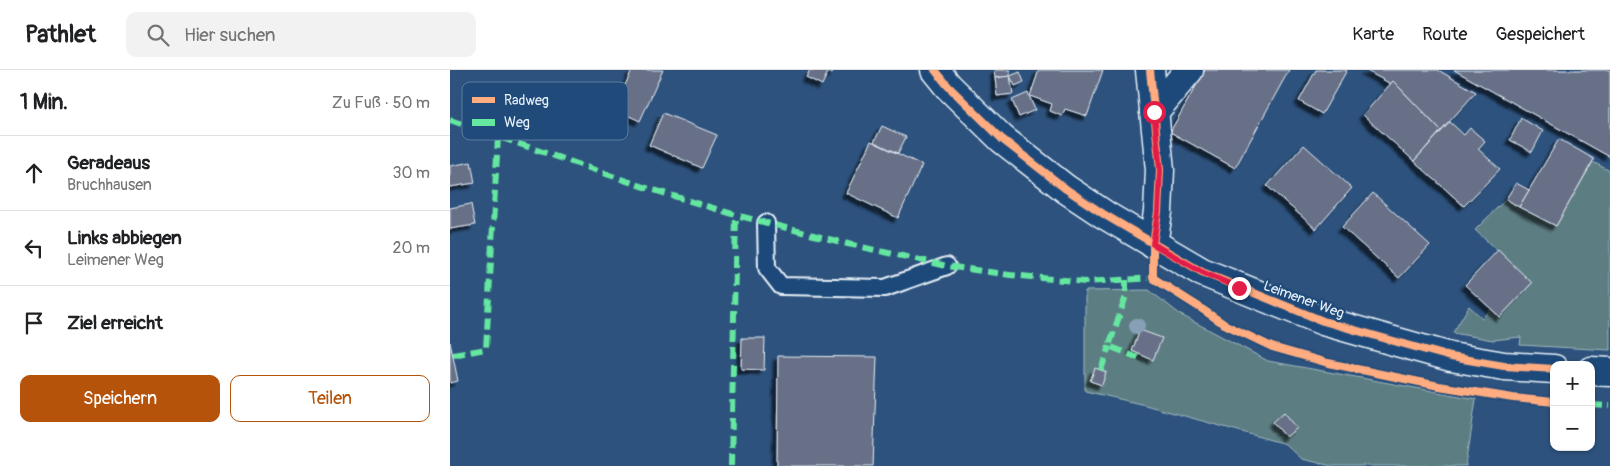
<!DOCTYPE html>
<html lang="de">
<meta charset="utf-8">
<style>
:root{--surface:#fff;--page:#f2f2f2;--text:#202124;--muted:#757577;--line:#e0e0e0;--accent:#b45309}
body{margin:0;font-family:Pangolin,sans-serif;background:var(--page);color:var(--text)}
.controls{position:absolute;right:15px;bottom:15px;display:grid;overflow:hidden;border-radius:10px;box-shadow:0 1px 4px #0004}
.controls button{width:45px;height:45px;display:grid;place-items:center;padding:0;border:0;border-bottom:1px solid var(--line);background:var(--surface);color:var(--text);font:25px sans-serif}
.stop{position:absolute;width:15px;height:15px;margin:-11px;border:4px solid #e11d48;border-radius:50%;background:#fff}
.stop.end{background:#e11d48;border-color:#fff;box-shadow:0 1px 5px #0008}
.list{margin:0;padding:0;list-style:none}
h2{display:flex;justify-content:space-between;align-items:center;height:65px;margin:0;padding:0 20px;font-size:21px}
h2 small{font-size:16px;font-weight:400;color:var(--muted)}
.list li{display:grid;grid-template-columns:32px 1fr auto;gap:15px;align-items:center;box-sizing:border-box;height:75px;padding:0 20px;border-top:1px solid var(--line)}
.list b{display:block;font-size:19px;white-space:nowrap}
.list p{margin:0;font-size:16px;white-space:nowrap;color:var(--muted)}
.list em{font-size:16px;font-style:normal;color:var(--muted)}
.actions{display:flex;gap:10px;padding:15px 20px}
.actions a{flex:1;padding:11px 0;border:1px solid var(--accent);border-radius:10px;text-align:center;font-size:18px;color:var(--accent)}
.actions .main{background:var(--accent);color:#fff}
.icon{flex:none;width:28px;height:28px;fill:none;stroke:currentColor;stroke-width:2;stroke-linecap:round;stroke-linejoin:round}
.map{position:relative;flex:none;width:1160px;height:396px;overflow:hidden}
header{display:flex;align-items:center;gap:30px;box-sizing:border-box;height:70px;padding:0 25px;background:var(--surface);border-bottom:1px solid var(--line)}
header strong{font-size:24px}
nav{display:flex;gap:28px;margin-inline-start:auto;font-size:18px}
.search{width:350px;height:45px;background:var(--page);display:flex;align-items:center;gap:12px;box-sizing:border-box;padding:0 18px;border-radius:10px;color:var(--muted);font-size:19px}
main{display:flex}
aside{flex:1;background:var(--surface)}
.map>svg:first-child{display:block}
</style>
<header>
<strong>Pathlet</strong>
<div class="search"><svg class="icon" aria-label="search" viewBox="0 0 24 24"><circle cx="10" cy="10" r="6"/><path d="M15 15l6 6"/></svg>Hier suchen</div>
<nav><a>Karte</a><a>Route</a><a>Gespeichert</a></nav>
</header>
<main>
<aside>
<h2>1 Min.<small>Zu Fuß · 50 m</small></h2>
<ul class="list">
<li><svg class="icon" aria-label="ahead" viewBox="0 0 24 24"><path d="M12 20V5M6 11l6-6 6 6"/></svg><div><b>Geradeaus</b><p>Bruchhausen</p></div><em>30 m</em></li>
<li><svg class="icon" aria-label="left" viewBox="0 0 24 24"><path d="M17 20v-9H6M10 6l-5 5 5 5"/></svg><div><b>Links abbiegen</b><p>Leimener Weg</p></div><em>20 m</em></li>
<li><svg class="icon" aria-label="arrive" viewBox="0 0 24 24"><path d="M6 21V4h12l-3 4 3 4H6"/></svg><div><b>Ziel erreicht</b></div></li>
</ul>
<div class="actions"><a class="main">Speichern</a><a>Teilen</a></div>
</aside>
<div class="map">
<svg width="1160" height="396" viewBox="0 0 1160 396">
<defs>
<filter id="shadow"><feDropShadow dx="-4.5" dy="4.5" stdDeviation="1" flood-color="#0009"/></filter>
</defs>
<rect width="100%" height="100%" fill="#2d527d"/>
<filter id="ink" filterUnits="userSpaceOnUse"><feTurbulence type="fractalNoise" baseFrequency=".02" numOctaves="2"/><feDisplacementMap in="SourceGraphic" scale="10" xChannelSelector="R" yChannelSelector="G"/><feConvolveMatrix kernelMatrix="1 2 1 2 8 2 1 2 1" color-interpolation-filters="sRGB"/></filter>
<g filter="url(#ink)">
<g fill="#5c7e83" stroke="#a2b8be">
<path d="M1143 92 1160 101V280L1070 275 1071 267 1043 270 1003 263 1019 236 1032 248 1041 239 1050 247 1082 213 1025 160 1056 129 1106 156Z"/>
<path d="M699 220 731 245 818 291 1026 329 1016 396H882L851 389 835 374 695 335 635 321V221Z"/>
</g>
<g fill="#677088" stroke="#e8f1f8" filter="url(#shadow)">
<path d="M182 0H213L190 51 164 39Z"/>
<path d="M360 0H384L382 4 378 2 372 15 356 7Z"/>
<path d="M544 0H560V6L545 8Z"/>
<path d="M589 0H653L637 46 615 39 612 46 600 41 602 34 580 26Z"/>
<path d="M755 0H839L785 98 720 62Z"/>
<path d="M866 0H897L872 44 849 31Z"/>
<path d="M915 0H988L1026 22 991 61 943 11 941 14Z"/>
<path d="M1004 0H1160V87Z"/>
<path d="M570 2 574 12 565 16 560 6Z"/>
<path d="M560 6 563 24 547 26 545 8Z"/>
<path d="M943 11 991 61 964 91 913 45Z"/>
<path d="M578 23 585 40 569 47 562 30Z"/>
<path d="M213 43 267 65 252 98 199 75Z"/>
<path d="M1071 48 1093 61 1082 82 1060 70Z"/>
<path d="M1000 52 1014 65 1020 58 1035 71 1028 79 1050 99 1014 136 964 91Z"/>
<path d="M432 56 456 67 448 83 424 72Z"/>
<path d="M1109 69 1144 89 1106 156 1069 137Z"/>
<path d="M421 71 472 95 448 148 396 123Z"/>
<path d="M854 75 902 118 866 159 817 116Z"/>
<path d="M21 92 25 113 0 117V96Z"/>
<path d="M1066 113 1079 120 1069 137 1056 129Z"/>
<path d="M923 123 980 175 949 208 892 157Z"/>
<path d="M21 134 25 155 0 159V138Z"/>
<path d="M1048 180 1082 213 1050 247 1015 215Z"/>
<path d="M690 260 712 268 703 290 682 281Z"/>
<path d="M292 268H315L314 300 291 299Z"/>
<path d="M0 272 8 311 0 313Z"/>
<path d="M328 286 427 287 423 396H327Z"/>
<path d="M645 298 656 302 652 315 640 311Z"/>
<path d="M834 342 847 358 836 367 823 352Z"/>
</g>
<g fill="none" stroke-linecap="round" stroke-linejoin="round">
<defs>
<path id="lane" d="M316 153 317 198 331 216 435 218 497 196"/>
<g id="street">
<path d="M700 0 710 100 708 142 703 174"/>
<path d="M704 42 739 0"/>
</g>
<g id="secondary">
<path d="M485 0 498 16 552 69 616 119 655 145 752 202 873 251 972 279 1001 287 1054 296 1104 299"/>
<path d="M1141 301 1160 302"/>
</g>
</defs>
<use href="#lane" stroke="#e8f1f8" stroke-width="20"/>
<use href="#street" stroke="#e8f1f8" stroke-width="31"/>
<use href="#secondary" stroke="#e8f1f8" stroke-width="31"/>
<use href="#lane" stroke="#1f4a7a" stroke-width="16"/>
<use href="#street" stroke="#1f4a7a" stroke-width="28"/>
<use href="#secondary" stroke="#1f4a7a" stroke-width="28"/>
<g stroke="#66e7a1" stroke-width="6" stroke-dasharray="12 6" stroke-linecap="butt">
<path d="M0 50 197 118 286 145 398 174 497 196 560 205 635 212 703 208"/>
<path d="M676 210V226L659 276 688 288"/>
<path d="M3 285 36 279 48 67"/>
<path d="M651 300 659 276"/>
<path d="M1141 335 1160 336"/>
<path d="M281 396 286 145"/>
</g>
<defs>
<g id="cycleway">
<path d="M485 0 498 16 552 69 616 119 655 145 752 202 873 251 972 279 1001 287 1054 296 1104 299"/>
<path d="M700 0 710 100 708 142 703 174V208L749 237 774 254 822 277 878 293 989 316 1063 328 1104 332"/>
</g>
</defs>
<use href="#cycleway" stroke="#1f4a7a" stroke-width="11"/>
<use href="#cycleway" stroke="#ffac80" stroke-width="8"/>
</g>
<circle fill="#88a0b7" cx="687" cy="256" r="8"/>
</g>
<g fill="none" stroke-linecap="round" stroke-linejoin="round" filter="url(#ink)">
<path stroke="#e11d48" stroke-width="6" d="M704 42 710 100 708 142 703 174 752 202 789 218"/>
</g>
<g text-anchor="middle" stroke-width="4.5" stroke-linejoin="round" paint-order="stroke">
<g font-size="14" fill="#e8f1f8" stroke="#1f4a7a">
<text transform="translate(854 229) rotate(20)" y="5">Leimener Weg</text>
</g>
</g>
<rect x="12" y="12" width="166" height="58" rx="8" fill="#1f4a7a" stroke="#5b7ca0" stroke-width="1"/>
<rect x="22" y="27" width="23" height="6" fill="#ffac80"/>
<rect x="22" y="49" width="23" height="7" fill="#66e7a1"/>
<g font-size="14" fill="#e8f1f8">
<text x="54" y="35">Radweg</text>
<text x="54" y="57">Weg</text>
</g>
</svg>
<div class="controls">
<button>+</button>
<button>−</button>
</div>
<div class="stop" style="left:704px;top:42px"></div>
<div class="stop end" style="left:789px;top:218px"></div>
</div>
</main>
